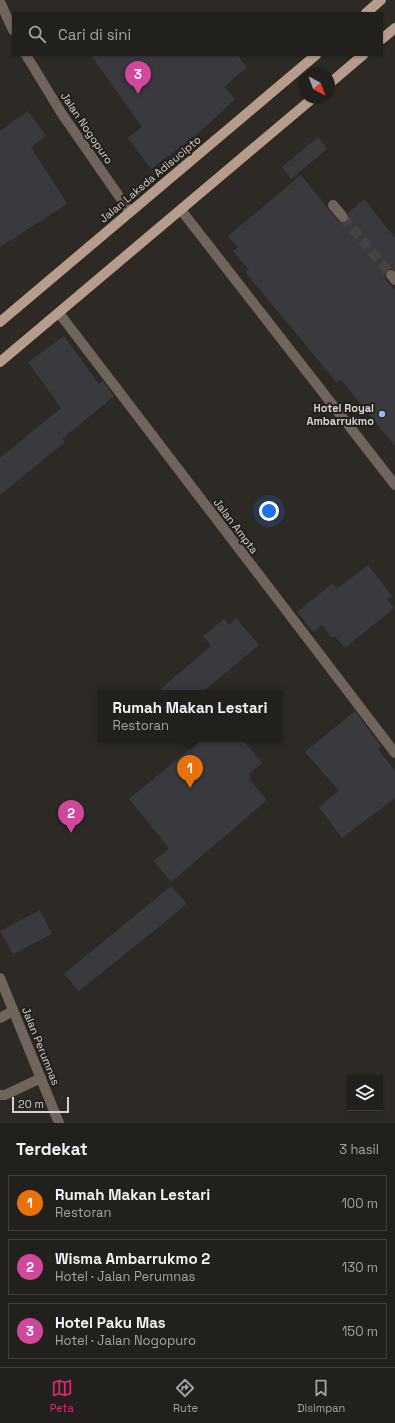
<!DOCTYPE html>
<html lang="id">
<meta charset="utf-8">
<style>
:root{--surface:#22201c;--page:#2e2d29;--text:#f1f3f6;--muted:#a2a3a3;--line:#3f3e3b;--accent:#db2777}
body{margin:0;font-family:"Space Grotesk",sans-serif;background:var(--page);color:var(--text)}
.controls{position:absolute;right:12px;bottom:12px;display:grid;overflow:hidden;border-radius:0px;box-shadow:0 1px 3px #0004}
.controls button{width:36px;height:36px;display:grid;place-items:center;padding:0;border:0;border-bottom:1px solid var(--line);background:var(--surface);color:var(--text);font:20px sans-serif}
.compass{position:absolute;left:299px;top:68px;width:36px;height:36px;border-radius:50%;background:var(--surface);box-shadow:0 1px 3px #0004;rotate:139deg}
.scale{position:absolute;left:12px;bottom:10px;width:57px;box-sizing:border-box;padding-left:4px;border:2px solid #d4d2cf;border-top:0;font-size:11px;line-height:14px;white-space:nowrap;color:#d4d2cf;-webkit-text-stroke:3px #23201c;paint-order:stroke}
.you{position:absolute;left:269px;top:511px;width:14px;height:14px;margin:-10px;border:3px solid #fff;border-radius:50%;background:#1a73e8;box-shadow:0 0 0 6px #1a73e833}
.badge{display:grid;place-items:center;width:26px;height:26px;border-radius:50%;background:var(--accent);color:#fff;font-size:13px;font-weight:700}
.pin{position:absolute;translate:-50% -33px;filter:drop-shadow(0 1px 2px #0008)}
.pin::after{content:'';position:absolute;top:21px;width:14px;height:12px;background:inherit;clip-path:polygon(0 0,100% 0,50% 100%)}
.popup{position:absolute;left:98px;top:690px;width:184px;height:52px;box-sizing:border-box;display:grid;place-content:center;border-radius:0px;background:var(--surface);filter:drop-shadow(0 1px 3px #0005);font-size:13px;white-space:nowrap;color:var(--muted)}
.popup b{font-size:15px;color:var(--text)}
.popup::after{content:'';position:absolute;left:50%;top:100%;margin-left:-8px;border:8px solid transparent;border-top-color:var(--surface)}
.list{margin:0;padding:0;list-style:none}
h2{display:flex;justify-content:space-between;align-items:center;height:52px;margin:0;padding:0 16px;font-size:17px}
h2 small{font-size:13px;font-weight:400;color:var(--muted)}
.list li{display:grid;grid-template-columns:26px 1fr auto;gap:12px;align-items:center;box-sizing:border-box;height:56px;margin:0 8px 8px;padding:0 8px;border:1px solid var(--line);border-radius:0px}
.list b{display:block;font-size:15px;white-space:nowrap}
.list p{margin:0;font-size:13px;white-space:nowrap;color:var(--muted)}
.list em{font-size:13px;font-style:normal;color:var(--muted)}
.icon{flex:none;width:22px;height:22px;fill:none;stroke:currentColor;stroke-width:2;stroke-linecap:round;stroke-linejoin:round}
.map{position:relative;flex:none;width:395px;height:1123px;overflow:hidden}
.search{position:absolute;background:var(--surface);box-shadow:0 1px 3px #0004;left:12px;right:12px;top:12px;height:44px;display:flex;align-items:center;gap:10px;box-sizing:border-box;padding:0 14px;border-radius:0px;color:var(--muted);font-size:15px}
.sheet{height:244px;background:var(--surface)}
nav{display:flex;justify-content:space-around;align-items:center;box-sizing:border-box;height:56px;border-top:1px solid var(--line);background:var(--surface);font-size:11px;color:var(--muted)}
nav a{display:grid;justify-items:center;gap:2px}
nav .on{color:var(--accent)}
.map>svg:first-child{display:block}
</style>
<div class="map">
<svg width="395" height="1123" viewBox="0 0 395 1123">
<rect width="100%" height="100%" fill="#2d2a26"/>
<g fill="#3a393e">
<path d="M91 55H237L247 67 224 87 235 99 202 130 151 169 128 138 142 127Z"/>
<path d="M28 111 46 136 31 147 67 204 0 247V131Z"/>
<path d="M318 137 327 149 291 179 282 167Z"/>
<path d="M301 175 340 223H344L347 222 349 216 348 213 364 199 395 238V270L390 269 387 270 385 276 386 280 395 290V446L341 380 337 383 245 272 249 270 233 251 238 247 228 236Z"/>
<path d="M64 336 99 384 103 381 114 396 62 439 65 442 0 495V458L61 408 28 362Z"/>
<path d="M368 565 392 596 387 599 394 608 345 648 335 636 332 638 322 625 313 632 297 612 333 583 337 589Z"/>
<path d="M236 618 259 645 201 693H156L211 646 203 636 224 619 229 625Z"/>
<path d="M355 711 381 746 378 749 395 771V798L342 838 319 807 339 791 305 752Z"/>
<path d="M202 739H242L262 763 249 774 251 777 249 779 267 800 171 882 154 861 169 848 129 799Z"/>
<path d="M171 886 187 904 79 991 64 974Z"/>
<path d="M40 910 52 934 13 954 0 931Z"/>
</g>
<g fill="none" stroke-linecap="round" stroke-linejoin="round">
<path stroke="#46433f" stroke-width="10" stroke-dasharray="10 5" stroke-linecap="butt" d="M343 217 391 275"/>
<g stroke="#71645b" stroke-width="10">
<path d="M0 2 13 30"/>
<path d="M26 55 62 114 130 212"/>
<path d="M333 205 343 217"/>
<path d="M181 210 395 485"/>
<path d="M391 275 395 280"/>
<path d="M59 313 395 753"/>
<path d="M0 978 59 1123"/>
<path d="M0 1018 13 1011"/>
<path d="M0 1095H5L41 1078"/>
</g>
<g stroke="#b79c8b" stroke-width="10">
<path d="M366 13 381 0"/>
<path d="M382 39 395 28"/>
<path d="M329 84 363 55"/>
<path d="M0 322 316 55"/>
<path d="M0 362 313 98"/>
</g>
</g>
<circle fill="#95b7fd" stroke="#23201c" stroke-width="1.5" cx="382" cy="414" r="4"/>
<g text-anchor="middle" stroke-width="4" stroke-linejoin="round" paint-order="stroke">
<g font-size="11" fill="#d4d2cf" stroke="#23201c">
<text transform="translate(87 128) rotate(56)" y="4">Jalan Nogopuro</text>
<text transform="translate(150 179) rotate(-40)" y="4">Jalan Laksda Adisucipto</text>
<text transform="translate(236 526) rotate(53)" y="4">Jalan Ampta</text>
<text transform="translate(41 1046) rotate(68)" y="4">Jalan Perumnas</text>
</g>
<g font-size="11" font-weight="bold" fill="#d4d2cf" stroke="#23201c" text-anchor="end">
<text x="374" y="412">Hotel Royal<tspan x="374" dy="13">Ambarrukmo</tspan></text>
</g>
</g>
</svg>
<div class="controls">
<button><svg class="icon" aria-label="layers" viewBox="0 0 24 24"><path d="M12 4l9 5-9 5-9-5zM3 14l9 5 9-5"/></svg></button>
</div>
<svg class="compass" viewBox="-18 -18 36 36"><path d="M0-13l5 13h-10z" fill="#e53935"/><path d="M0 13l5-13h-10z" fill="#a2a3a3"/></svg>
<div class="scale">20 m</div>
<div class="you"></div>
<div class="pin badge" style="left:190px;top:788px;background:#e8710a">1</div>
<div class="popup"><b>Rumah Makan Lestari</b>Restoran</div>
<div class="pin badge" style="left:71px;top:833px;background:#d1479c">2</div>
<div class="pin badge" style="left:138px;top:94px;background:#d1479c">3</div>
<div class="search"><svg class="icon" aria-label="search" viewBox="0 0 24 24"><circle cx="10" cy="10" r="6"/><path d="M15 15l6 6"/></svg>Cari di sini</div>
</div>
<section class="sheet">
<h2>Terdekat<small>3 hasil</small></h2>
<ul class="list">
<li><span class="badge" style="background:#e8710a">1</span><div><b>Rumah Makan Lestari</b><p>Restoran</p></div><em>100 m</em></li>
<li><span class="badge" style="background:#d1479c">2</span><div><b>Wisma Ambarrukmo 2</b><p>Hotel · Jalan Perumnas</p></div><em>130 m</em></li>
<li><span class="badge" style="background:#d1479c">3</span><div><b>Hotel Paku Mas</b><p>Hotel · Jalan Nogopuro</p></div><em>150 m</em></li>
</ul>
</section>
<nav>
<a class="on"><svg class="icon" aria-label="map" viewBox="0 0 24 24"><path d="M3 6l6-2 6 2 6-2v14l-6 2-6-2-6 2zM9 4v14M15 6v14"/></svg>Peta</a>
<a><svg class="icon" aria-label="directions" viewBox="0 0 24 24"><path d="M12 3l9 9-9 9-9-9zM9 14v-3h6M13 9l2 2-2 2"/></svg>Rute</a>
<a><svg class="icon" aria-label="saved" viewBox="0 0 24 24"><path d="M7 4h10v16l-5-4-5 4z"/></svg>Disimpan</a>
</nav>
